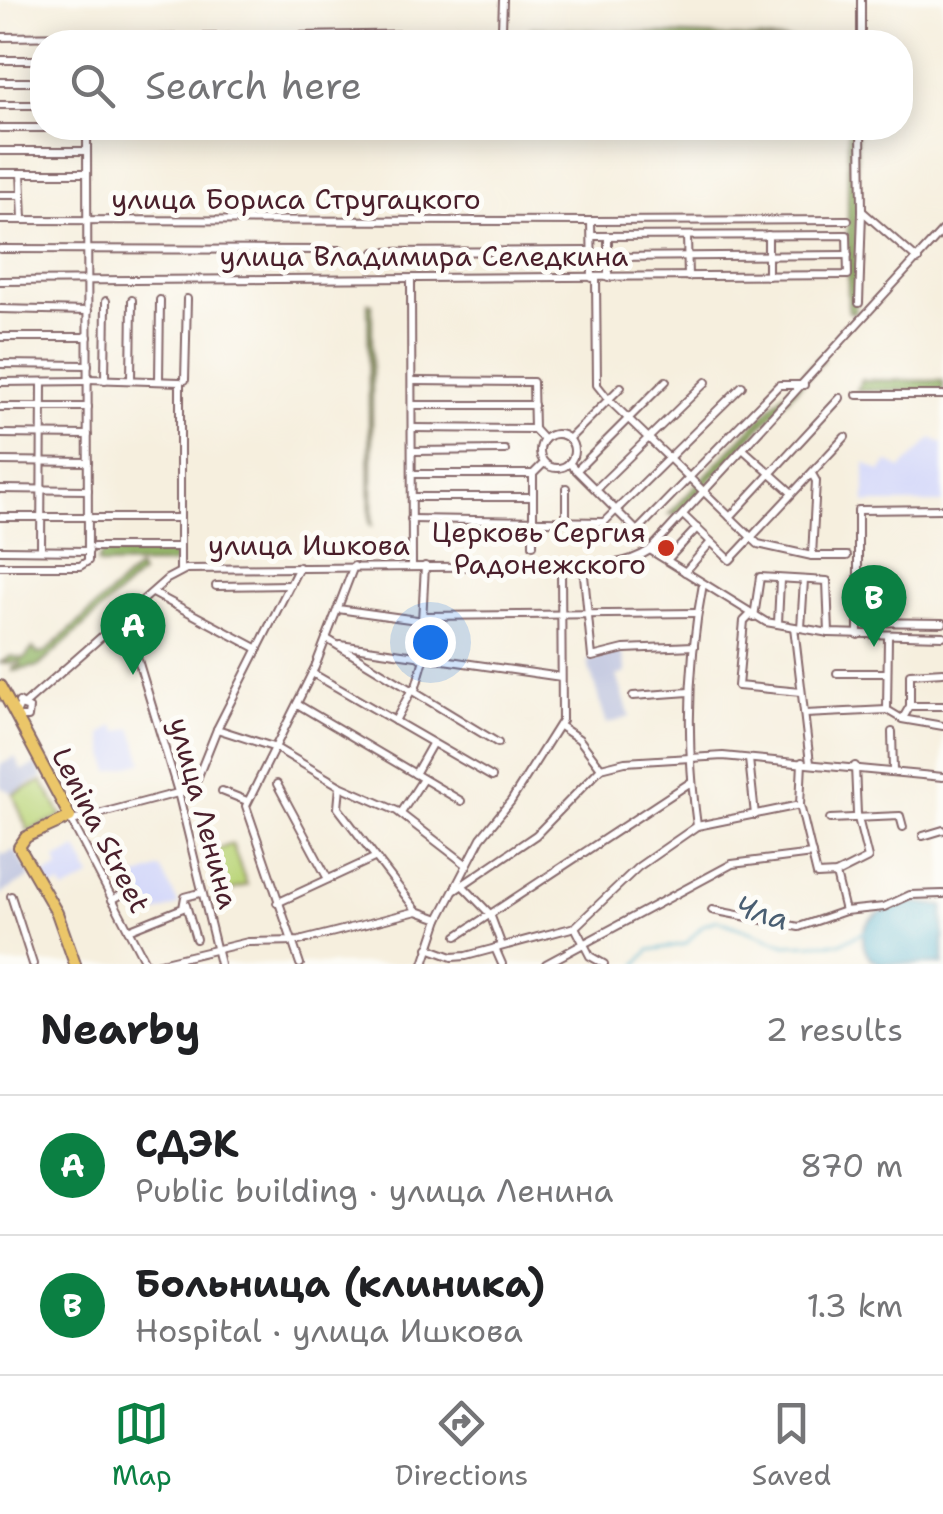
<!DOCTYPE html>
<meta charset="utf-8">
<style>
:root{--surface:#fff;--page:#f6f6f6;--text:#202124;--muted:#757577;--line:#e0e0e0;--accent:#0b8043}
body{margin:0;font-family:"Shantell Sans",sans-serif;background:var(--page);color:var(--text)}
.you{position:absolute;left:430px;top:642px;width:35px;height:35px;margin:-25px;border:8px solid #fff;border-radius:50%;background:#1a73e8;box-shadow:0 0 0 15px #1a73e833}
.badge{display:grid;place-items:center;width:65px;height:65px;border-radius:50%;background:var(--accent);color:#fff;font-size:32px;font-weight:700}
.pin{position:absolute;translate:-50% -82px;filter:drop-shadow(0 2px 5px #0008)}
.pin::after{content:'';position:absolute;top:52px;width:35px;height:30px;background:inherit;clip-path:polygon(0 0,100% 0,50% 100%)}
.list{margin:0;padding:0;list-style:none}
h2{display:flex;justify-content:space-between;align-items:center;height:130px;margin:0;padding:0 40px;font-size:42px}
h2 small{font-size:32px;font-weight:400;color:var(--muted)}
.list li{display:grid;grid-template-columns:65px 1fr auto;gap:30px;align-items:center;box-sizing:border-box;height:140px;padding:0 40px;border-top:2px solid var(--line)}
.list b{display:block;font-size:38px;white-space:nowrap}
.list p{margin:0;font-size:32px;white-space:nowrap;color:var(--muted)}
.list em{font-size:32px;font-style:normal;color:var(--muted)}
.icon{flex:none;width:55px;height:55px;fill:none;stroke:currentColor;stroke-width:2;stroke-linecap:round;stroke-linejoin:round}
.map{position:relative;flex:none;width:943px;height:964px;overflow:hidden}
.search{position:absolute;background:var(--surface);box-shadow:0 5px 25px #0003;left:30px;right:30px;top:30px;height:110px;display:flex;align-items:center;gap:25px;box-sizing:border-box;padding:0 35px;border-radius:40px;color:var(--muted);font-size:38px}
.sheet{height:410px;background:var(--surface)}
nav{display:flex;justify-content:space-around;align-items:center;box-sizing:border-box;height:140px;border-top:2px solid var(--line);background:var(--surface);font-size:28px;color:var(--muted)}
nav a{display:grid;justify-items:center;gap:5px}
nav .on{color:var(--accent)}
.map>svg:first-child{display:block}
</style>
<div class="map">
<svg width="943" height="964" viewBox="0 0 943 964">
<rect width="100%" height="100%" fill="#fdfcf7"/>
<filter id="ink" filterUnits="userSpaceOnUse"><feTurbulence type="fractalNoise" baseFrequency=".01" numOctaves="2"/><feDisplacementMap in="SourceGraphic" scale="20" xChannelSelector="R" yChannelSelector="G"/><feConvolveMatrix kernelMatrix="1 2 1 2 8 2 1 2 1" color-interpolation-filters="sRGB"/></filter>
<filter id="wash" filterUnits="userSpaceOnUse"><feTurbulence type="fractalNoise" baseFrequency=".0048" numOctaves="4" result="noise"/><feDisplacementMap in="SourceGraphic" scale="40" xChannelSelector="R" yChannelSelector="G"/><feGaussianBlur stdDeviation="2.25" result="paint"/><feColorMatrix in="noise" values="0 0 0 0 0 0 0 0 0 0 0 0 0 0 0 0 0 1.4 0 .05"/><feComposite in="paint" operator="in"/></filter>
<g filter="url(#wash)">
<rect width="100%" height="100%" fill="#f6efde"/>
<g fill="#d4d8f9">
<path d="M932 438 943 444V503H865V463L881 472 888 462 901 469Z"/>
<path d="M115 725 118 732 132 728 143 762 110 772 102 734Z"/>
<path d="M77 849 91 877 64 891 61 885 45 889 38 879 59 868 56 859Z"/>
<path d="M160 868 179 905 149 916 131 879Z"/>
</g>
<g fill="#bdc3de">
<path d="M622 650 626 673 617 676 630 717 607 724 587 661Z"/>
<path d="M15 757 22 771 36 764 43 777 13 793 0 787V765Z"/>
<path d="M14 850 31 876 0 895V852L3 855Z"/>
</g>
<g fill="#bcd67b" stroke="#837a53" stroke-width="2.5">
<path d="M42 781 62 816 28 831 13 794Z"/>
<path d="M232 844 247 885 221 894 206 853Z"/>
</g>
<g fill="#95b76b" stroke="#706b4b" stroke-width="2.5">
<path d="M532 28 826 42H656L535 36 527 33Z"/>
<path d="M848 128H857L855 313 849 312 848 305Z"/>
<path d="M368 303 372 304V525L370 524Z"/>
<path d="M819 357 823 361 677 515 669 514Z"/>
<path d="M861 380 943 381V391L857 390Z"/>
<path d="M102 553 172 554 176 558 173 564 102 565 97 562Z"/>
<path d="M138 568 141 574 39 666 13 671 14 666H21L20 662 0 663 11 656 24 659 33 648 38 654 46 652Z"/>
</g>
<path fill="#48abc8" stroke="#49657a" stroke-width="2.5" d="M907 901 943 906V964C924 964 897 964 880 963 861 957 857 931 872 918 881 910 896 906 907 901Z"/>
<g fill="none" stroke-linecap="round" stroke-linejoin="round">
<path stroke="#48abc8" stroke-width="2.5" d="M637 964 650 950 686 944 703 925 717 920 786 945 840 943 866 931"/>
</g>
</g>
<g filter="url(#ink)">
<g fill="none" stroke-linecap="round" stroke-linejoin="round">
<defs>
<g id="minor">
<path d="M0 37 87 36V41"/>
<path d="M87 39 498 33 502 29 503 0"/>
<path d="M861 42V0"/>
<path d="M0 60H42"/>
<path d="M0 82H42"/>
<path d="M0 105H42"/>
<path d="M0 128H87"/>
<path d="M861 128 862 211 918 260"/>
<path d="M0 151H87"/>
<path d="M0 173H87"/>
<path d="M21 173 22 195"/>
<path d="M0 195H22L23 220"/>
<path d="M0 220 591 221 592 278"/>
<path d="M591 221 848 220"/>
<path d="M608 236V278"/>
<path d="M687 236 688 277"/>
<path d="M0 249 341 250"/>
<path d="M375 252 592 251"/>
<path d="M608 257 848 255"/>
<path d="M768 276V235"/>
<path d="M596 278 597 385 609 400 758 544 812 556H847"/>
<path d="M411 280 412 566"/>
<path d="M0 281 848 275 847 235 592 236"/>
<path d="M859 303 862 212"/>
<path d="M0 309 88 311"/>
<path d="M0 337H88"/>
<path d="M0 364 88 365"/>
<path d="M88 379 180 382V571"/>
<path d="M105 380 106 301"/>
<path d="M131 380 132 300"/>
<path d="M159 380 160 300"/>
<path d="M185 380 187 299"/>
<path d="M413 381 533 382 534 429 544 440"/>
<path d="M0 382 88 381"/>
<path d="M857 395H943"/>
<path d="M413 405H534"/>
<path d="M0 407H88"/>
<path d="M412 428 534 429"/>
<path d="M0 434 88 435"/>
<circle cx="557" cy="451" r="17"/>
<path d="M569 439 621 387"/>
<path d="M412 451 505 450"/>
<path d="M745 451 792 493"/>
<path d="M0 461 88 462"/>
<path d="M569 463 637 531 779 385H804"/>
<path d="M577 470 666 381"/>
<path d="M413 474H533"/>
<path d="M812 474 816 481 812 556"/>
<path d="M0 489 88 490"/>
<path d="M596 489 706 382"/>
<path d="M412 497H532"/>
<path d="M684 516 730 560 845 437"/>
<path d="M0 517H89"/>
<path d="M730 517 840 398"/>
<path d="M93 518H180"/>
<path d="M411 519 604 522 742 386"/>
<path d="M566 520V488"/>
<path d="M533 545V474L544 463"/>
<path d="M94 547H180"/>
<path d="M0 550 89 551"/>
<path d="M41 550 42 382"/>
<path d="M650 550 766 622 829 633 943 636"/>
<path d="M667 560 697 528"/>
<path d="M583 565 592 657 624 649 694 646"/>
<path d="M0 566H80L88 561 87 128"/>
<path d="M685 572 711 542"/>
<path d="M216 586 290 585"/>
<path d="M153 593 258 649"/>
<path d="M338 609 424 621"/>
<path d="M750 615 744 621 738 686 801 692"/>
<path d="M424 616 697 613"/>
<path d="M125 617 178 792 220 964"/>
<path d="M754 617 760 577 827 581 829 633"/>
<path d="M858 622 943 623"/>
<path d="M778 623 780 580"/>
<path d="M794 627 810 763"/>
<path d="M801 628 804 580"/>
<path d="M858 635V510L943 509"/>
<path d="M327 639 498 743"/>
<path d="M340 645 561 677"/>
<path d="M420 658 425 566"/>
<path d="M312 673 492 777"/>
<path d="M837 673H886"/>
<path d="M415 690 424 659"/>
<path d="M633 696 689 692"/>
<path d="M19 702 24 705 167 579 186 569 561 566C593 565 622 568 650 550L943 230"/>
<path d="M297 704 461 801"/>
<path d="M910 706H943"/>
<path d="M887 710 888 637"/>
<path d="M16 714 20 705 29 708 28 717H18"/>
<path d="M805 714 887 710 902 719 943 726"/>
<path d="M903 718 910 706V674L943 672"/>
<path d="M395 721 412 689"/>
<path d="M560 726 579 739 601 768"/>
<path d="M217 729 276 748 340 786 397 811 467 865"/>
<path d="M892 732 893 771"/>
<path d="M749 759 755 815"/>
<path d="M802 762 800 805 817 875 836 874 868 858 857 814 855 766"/>
<path d="M415 774 432 744"/>
<path d="M277 784 328 879"/>
<path d="M340 786 338 808 417 911"/>
<path d="M222 791 247 801"/>
<path d="M401 813 423 779"/>
<path d="M70 818 146 964"/>
<path d="M830 819 900 816 903 827"/>
<path d="M72 821 193 789 217 729 299 567"/>
<path d="M697 826C686 744 687 665 703 584"/>
<path d="M923 836 943 830"/>
<path d="M836 874 845 911"/>
<path d="M463 886 490 914 502 946"/>
<path d="M455 890 536 835 601 768 625 762 723 756 943 777"/>
<path d="M11 896 33 964"/>
<path d="M112 900 126 892 121 882"/>
<path d="M277 903 374 858"/>
<path d="M186 905 196 939"/>
<path d="M712 910 799 927 845 911 884 907 910 895 943 894"/>
<path d="M575 927 590 956 604 964"/>
<path d="M128 930 183 908 185 897 200 893"/>
<path d="M457 936 691 782"/>
<path d="M428 948 452 957 466 956 575 927 638 867 697 826 800 805"/>
<path d="M495 948 502 964"/>
<path d="M156 964 248 942 299 941 417 911 439 919"/>
<path d="M300 964 246 806 315 667 354 566"/>
<path d="M424 964 439 919 481 838 511 801 562 720 561 566"/>
<path d="M546 964 732 864 812 854"/>
</g>
<path id="major" d="M0 686 70 817 26 837 19 847 57 913 75 964"/>
</defs>
<use href="#minor" stroke="#86686a" stroke-width="10"/>
<use href="#major" stroke="#86686a" stroke-width="14"/>
<use href="#minor" stroke="#fff" stroke-width="6"/>
<use href="#major" stroke="#ebc669" stroke-width="10"/>
</g>
</g>
<circle fill="#c8321e" stroke="#fdfcf7" stroke-width="4" cx="666" cy="548" r="10"/>
<g text-anchor="middle" stroke-width="10" stroke-linejoin="round" paint-order="stroke">
<g font-size="28" fill="#4a1f2b" stroke="#fdfcf7">
<text x="296" y="209">улица Бориса Стругацкого</text>
<text x="424" y="266">улица Владимира Селедкина</text>
<text x="309" y="555">улица Ишкова</text>
<text transform="translate(204 813) rotate(75)" y="10">улица Ленина</text>
<text transform="translate(101 830) rotate(63)" y="10">Lenina Street</text>
</g>
<g font-size="28" fill="#4a1f2b" stroke="#fdfcf7" text-anchor="end">
<text x="646" y="542">Церковь Сергия<tspan x="646" dy="32">Радонежского</tspan></text>
</g>
<g font-size="30" font-style="italic" fill="#495e72" stroke="#fdfcf7">
<text transform="translate(762 913) rotate(17)" y="10">Чла</text>
</g>
</g>
</svg>
<div class="you"></div>
<div class="pin badge" style="left:133px;top:675px">A</div>
<div class="pin badge" style="left:874px;top:647px">B</div>
<div class="search"><svg class="icon" aria-label="search" viewBox="0 0 24 24"><circle cx="10" cy="10" r="6"/><path d="M15 15l6 6"/></svg>Search here</div>
</div>
<section class="sheet">
<h2>Nearby<small>2 results</small></h2>
<ul class="list">
<li><span class="badge">A</span><div><b>СДЭК</b><p>Public building · улица Ленина</p></div><em>870 m</em></li>
<li><span class="badge">B</span><div><b>Больница (клиника)</b><p>Hospital · улица Ишкова</p></div><em>1.3 km</em></li>
</ul>
</section>
<nav>
<a class="on"><svg class="icon" aria-label="map" viewBox="0 0 24 24"><path d="M3 6l6-2 6 2 6-2v14l-6 2-6-2-6 2zM9 4v14M15 6v14"/></svg>Map</a>
<a><svg class="icon" aria-label="directions" viewBox="0 0 24 24"><path d="M12 3l9 9-9 9-9-9zM9 14v-3h6M13 9l2 2-2 2"/></svg>Directions</a>
<a><svg class="icon" aria-label="saved" viewBox="0 0 24 24"><path d="M7 4h10v16l-5-4-5 4z"/></svg>Saved</a>
</nav>
